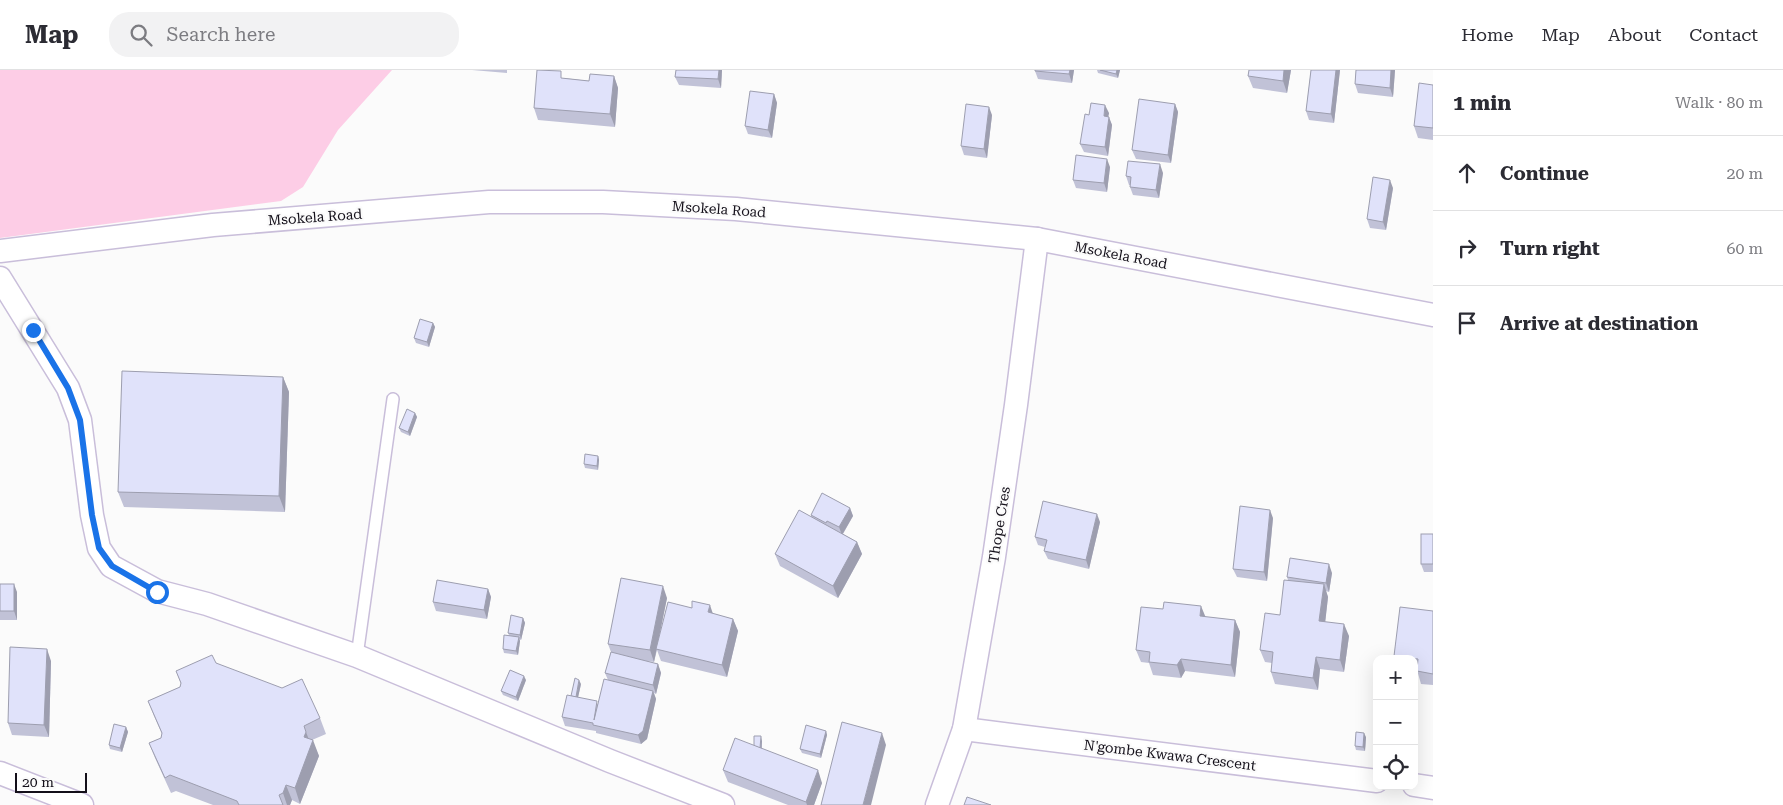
<!DOCTYPE html>
<meta charset="utf-8">
<style>
:root{--surface:#fff;--page:#f2f2f3;--text:#2b2b33;--muted:#7c7c81;--line:#e1e1e2}
body{margin:0;font-family:"Roboto Serif",serif;background:var(--page);color:var(--text)}
.controls{position:absolute;right:15px;bottom:15px;display:grid;overflow:hidden;border-radius:10px;box-shadow:0 5px 20px #0002}
.controls button{width:45px;height:45px;display:grid;place-items:center;padding:0;border:0;border-bottom:1px solid var(--line);background:var(--surface);color:var(--text);font:25px sans-serif}
.scale{position:absolute;left:15px;bottom:12px;width:72px;box-sizing:border-box;padding-left:5px;border:2px solid #14101a;border-top:0;font-size:14px;line-height:18px;white-space:nowrap;color:#14101a;-webkit-text-stroke:4px #fbfbfb;paint-order:stroke}
.stop{position:absolute;width:15px;height:15px;margin:-11px;border:4px solid #1a73e8;border-radius:50%;background:#fff}
.stop.end{background:#1a73e8;border-color:#fff;box-shadow:0 1px 5px #0008}
.list{margin:0;padding:0;list-style:none}
h2{display:flex;justify-content:space-between;align-items:center;height:65px;margin:0;padding:0 20px;font-size:21px}
h2 small{font-size:16px;font-weight:400;color:var(--muted)}
.list li{display:grid;grid-template-columns:32px 1fr auto;gap:15px;align-items:center;box-sizing:border-box;height:75px;padding:0 20px;border-top:1px solid var(--line)}
.list b{display:block;font-size:19px;white-space:nowrap}
.list em{font-size:16px;font-style:normal;color:var(--muted)}
.icon{flex:none;width:28px;height:28px;fill:none;stroke:currentColor;stroke-width:2;stroke-linecap:round;stroke-linejoin:round}
.map{position:relative;flex:none;width:1433px;height:735px;overflow:hidden}
header{display:flex;align-items:center;gap:30px;box-sizing:border-box;height:70px;padding:0 25px;background:var(--surface);border-bottom:1px solid var(--line)}
header strong{font-size:24px}
nav{display:flex;gap:28px;margin-inline-start:auto;font-size:18px}
.search{width:350px;height:45px;background:var(--page);display:flex;align-items:center;gap:12px;box-sizing:border-box;padding:0 18px;border-radius:20px;color:var(--muted);font-size:19px}
main{display:flex}
aside{flex:1;background:var(--surface)}
.map>svg:first-child{display:block}
</style>
<header>
<strong>Map</strong>
<div class="search"><svg class="icon" aria-label="search" viewBox="0 0 24 24"><circle cx="10" cy="10" r="6"/><path d="M15 15l6 6"/></svg>Search here</div>
<nav><a>Home</a><a>Map</a><a>About</a><a>Contact</a></nav>
</header>
<main>
<div class="map">
<svg width="1433" height="735" viewBox="0 0 1433 735">
<rect width="100%" height="100%" fill="#fbfbfb"/>
<path fill="#fdcde6" d="M0 0H392L338 60 303 117 281 131 0 168Z"/>
<g fill="none" stroke-linecap="round" stroke-linejoin="round">
<defs>
<path id="lane" d="M357 586 393 329"/>
<g id="street">
<path d="M0 181 213 155 489 132H603L736 139 1037 169 1433 245"/>
<path d="M0 208 68 318 80 350 92 445 99 478 111 496 157 521 207 534 357 586 610 691 723 735"/>
<path d="M964 659 1377 711"/>
<path d="M0 703 82 735"/>
<path d="M1414 715 1433 718"/>
<path d="M937 735 964 659 994 487 1016 335 1037 169"/>
</g>
</defs>
<use href="#lane" stroke="#c9beda" stroke-width="14"/>
<use href="#street" stroke="#c9beda" stroke-width="25"/>
<use href="#lane" stroke="#fff" stroke-width="11"/>
<use href="#street" stroke="#fff" stroke-width="22"/>
</g>
<g fill="#c1c2d7">
<path d="M472 0H507V3Z"/>
<path d="M676 0H722L721 18 679 15 675 7Z"/>
<path d="M1074 0 1072 13 1038 9 1035 1Z"/>
<path d="M1097 0H1120L1118 8 1098 3Z"/>
<path d="M1249 0H1291L1287 23 1253 18 1248 6Z"/>
<path d="M1311 0H1340L1334 53 1309 50 1306 41Z"/>
<path d="M1356 0H1395L1393 27 1358 23 1355 14Z"/>
<path d="M614 6 618 18 615 57 538 50 534 38 564 8 589 11Z"/>
<path d="M1433 15V70L1418 68 1414 56Z"/>
<path d="M774 24 777 33 772 68 748 64 745 56Z"/>
<path d="M1175 34 1178 42 1171 93 1136 89 1132 80Z"/>
<path d="M1109 43 1108 46 1112 55 1108 86 1084 82 1080 74 1089 45Z"/>
<path d="M992 45 987 88 964 85 961 76Z"/>
<path d="M1110 97 1107 122 1076 118 1073 110Z"/>
<path d="M1163 103 1159 128 1133 125 1130 117V115H1129L1126 106Z"/>
<path d="M1393 118 1386 160 1370 158 1367 149Z"/>
<path d="M433 253 435 257 429 277 416 273 414 268Z"/>
<path d="M283 307 289 322 285 442 124 437 118 422Z"/>
<path d="M415 343 417 347 410 366 401 362 399 358Z"/>
<path d="M598 386 599 390 598 400 585 398 584 394Z"/>
<path d="M850 438 853 446 843 464 857 472 862 484 838 528 780 496 775 484 811 447V445Z"/>
<path d="M1273 448 1267 511 1237 507 1233 499Z"/>
<path d="M1100 452 1089 499 1048 489 1044 481 1045 477 1038 475 1035 467Z"/>
<path d="M1433 464V502H1424L1421 494Z"/>
<path d="M1332 503 1329 522 1326 521 1328 527 1325 552 1349 566 1344 602 1320 599 1318 620 1275 614 1271 602 1272 593 1265 592 1260 580 1280 545 1288 510 1287 507Z"/>
<path d="M0 514 17 522V550H0Z"/>
<path d="M488 519 491 527 487 549 436 541 433 532Z"/>
<path d="M667 528 658 572 713 544 733 549 738 561 727 607 661 591 657 580 654 592 646 591 658 594 661 603 656 624 654 623 656 629 647 669 641 674 596 663V661L565 656 562 647 581 614 578 627 598 634 608 610 605 603 611 582 608 574Z"/>
<path d="M1433 541V615L1421 614 1417 600H1414V589H1395L1394 586Z"/>
<path d="M1205 547 1235 550 1240 562 1235 607 1185 601 1181 608 1153 605 1149 593 1141 592 1136 580Z"/>
<path d="M523 548 525 553 521 570 519 569 520 571 518 585 504 583 503 579 509 565 508 563Z"/>
<path d="M51 591 49 667 12 665 8 653Z"/>
<path d="M216 593 320 648 326 664 312 670 319 686 300 734 292 730 290 735H213L176 721 171 723 155 688 149 673 161 668 162 664 154 646 148 631 180 617 181 614 176 601Z"/>
<path d="M526 610 518 631 503 625 501 621Z"/>
<path d="M126 657 128 662 122 682 110 679 109 675Z"/>
<path d="M826 661 827 665 821 688 802 683 800 679Z"/>
<path d="M1366 667 1365 681 1356 680 1355 676Z"/>
<path d="M762 671V679L822 713 814 735H788L728 712 723 700 754 676Z"/>
</g>
<g fill="#9d9eaf">
<path d="M719 0H722L721 18 718 9Z"/>
<path d="M1070 0H1074L1072 13 1069 4Z"/>
<path d="M1117 0H1120L1118 8 1116 4Z"/>
<path d="M1284 0H1291L1287 23 1283 11Z"/>
<path d="M1336 0H1340L1334 53 1331 44Z"/>
<path d="M1391 0H1395L1393 27 1390 18Z"/>
<path d="M614 6 618 18 615 57 610 44Z"/>
<path d="M774 24 777 33 772 68 768 60Z"/>
<path d="M1175 34 1178 42 1171 93 1168 85Z"/>
<path d="M1105 35 1109 43 1107 54 1104 46Z"/>
<path d="M989 37 992 45 987 88 984 79Z"/>
<path d="M1109 47 1112 55 1108 86 1105 77Z"/>
<path d="M1107 89 1110 97 1107 122 1104 113Z"/>
<path d="M1160 94 1163 103 1159 128 1156 120Z"/>
<path d="M1390 110 1393 118 1386 160 1383 152Z"/>
<path d="M433 253 435 257 429 277 427 272Z"/>
<path d="M283 307 289 322 285 442 279 426Z"/>
<path d="M415 343 417 347 410 366 408 362Z"/>
<path d="M598 386 599 390 598 400 597 396Z"/>
<path d="M850 438 853 446 842 465 839 457Z"/>
<path d="M1270 440 1273 448 1267 511 1264 502Z"/>
<path d="M1097 444 1100 452 1089 499 1086 490Z"/>
<path d="M857 472 862 484 838 528 833 516Z"/>
<path d="M1329 494 1332 503 1329 522 1326 513Z"/>
<path d="M14 514 17 522V550L14 541Z"/>
<path d="M1324 514 1328 527 1324 563 1319 551Z"/>
<path d="M663 516 667 528 654 592 650 580Z"/>
<path d="M488 519 491 527 487 549 484 540Z"/>
<path d="M710 535 714 547 708 542Z"/>
<path d="M1201 536 1206 548 1200 546Z"/>
<path d="M523 548 525 553 521 570 520 565Z"/>
<path d="M733 549 738 561 727 607 722 595Z"/>
<path d="M1235 550 1240 562 1235 607 1231 595Z"/>
<path d="M1344 554 1349 566 1344 602 1340 590Z"/>
<path d="M519 567 520 571 518 585 516 581Z"/>
<path d="M47 579 51 591 49 667 44 655Z"/>
<path d="M1316 587 1320 599 1318 620 1313 608Z"/>
<path d="M1181 589 1185 601 1181 608 1177 595Z"/>
<path d="M658 594 661 603 656 624 653 615Z"/>
<path d="M524 606 526 610 518 631 516 627Z"/>
<path d="M579 610 581 614 577 632 576 627Z"/>
<path d="M653 621 656 629 647 669 641 674 638 665Z"/>
<path d="M126 657 128 662 122 682 120 678Z"/>
<path d="M826 661 827 665 821 688 820 684Z"/>
<path d="M306 662 311 675 313 670 319 686 300 734 295 718 304 667Z"/>
<path d="M882 663 886 675 871 735H863Z"/>
<path d="M1364 663 1366 667 1365 681 1363 677Z"/>
<path d="M761 666 762 671 761 684 760 679Z"/>
<path d="M818 700 822 713 814 735H807L806 732Z"/>
<path d="M286 715 292 730 290 735H287L283 723Z"/>
</g>
<g fill="#e0e2fa" stroke="#9d9eaf">
<path d="M537 0 561 1V8L589 11 590 4 614 6 610 44 534 38Z"/>
<path d="M676 0H719L718 9 675 7Z"/>
<path d="M1035 0H1070L1069 4 1035 1Z"/>
<path d="M1100 0H1117L1116 4Z"/>
<path d="M1249 0H1284L1283 11 1248 6Z"/>
<path d="M1311 0H1336L1331 44 1306 41Z"/>
<path d="M1356 0H1391L1390 18 1355 14Z"/>
<path d="M1419 13 1433 15V58L1414 56Z"/>
<path d="M750 21 774 24 768 60 745 56Z"/>
<path d="M1139 29 1175 34 1168 85 1132 80Z"/>
<path d="M1091 33 1105 35 1104 46 1109 47 1105 77 1080 74 1085 44 1089 45Z"/>
<path d="M966 34 989 37 984 79 961 76Z"/>
<path d="M1076 85 1107 89 1104 113 1073 110Z"/>
<path d="M1128 91 1160 94 1156 120 1130 117 1131 107 1126 106Z"/>
<path d="M1373 107 1390 110 1383 152 1367 149Z"/>
<path d="M420 249 433 253 427 272 414 268Z"/>
<path d="M122 301 283 307 279 426 118 422Z"/>
<path d="M407 339 415 343 408 362 399 358Z"/>
<path d="M585 384 598 386 597 396 584 394Z"/>
<path d="M822 423 850 438 839 457 827 451 826 453 811 445Z"/>
<path d="M1043 431 1097 444 1086 490 1044 481 1047 470 1035 467Z"/>
<path d="M1240 436 1270 440 1264 502 1233 499Z"/>
<path d="M799 440 857 472 833 516 775 484Z"/>
<rect x="1421" y="464" width="12" height="30"/>
<path d="M1290 488 1329 494 1326 513 1287 507Z"/>
<path d="M621 508 663 516 650 580 608 574Z"/>
<path d="M437 510 488 519 484 540 433 532Z"/>
<path d="M1284 510 1324 514 1319 551 1344 554 1340 590 1316 587 1313 608 1271 602 1273 582 1260 580 1265 543 1280 545Z"/>
<rect x="0" y="514" width="14" height="27"/>
<path d="M692 531 710 535 708 542 733 549 722 595 656 579 668 532 692 538Z"/>
<path d="M1164 532 1201 536 1200 546 1235 550 1231 595 1181 589 1177 595 1149 592 1150 582 1136 580 1141 537 1163 539Z"/>
<path d="M1400 537 1433 541V604L1417 601 1418 589 1394 586Z"/>
<path d="M511 545 523 548 520 565 508 563Z"/>
<path d="M504 565 519 567 516 581 503 579Z"/>
<path d="M10 577 47 579 44 655 8 653Z"/>
<path d="M611 582 658 594 653 615 605 603Z"/>
<path d="M212 585 216 593 282 618 302 609 320 648 304 656 306 662 304 667 313 670 295 718 286 715 283 723 279 725 283 735H239L237 731 170 705 165 708 149 673 161 668 162 663 148 631 180 617 181 613 176 601Z"/>
<path d="M510 600 524 606 516 627 501 621Z"/>
<path d="M575 608 579 610 576 627 571 626Z"/>
<path d="M604 609 653 621 643 661 638 665 593 655V653L562 647 567 625 597 631 594 650Z"/>
<path d="M842 652 882 663 863 735H821Z"/>
<path d="M114 654 126 657 120 678 109 675Z"/>
<path d="M806 655 826 661 820 684 800 679Z"/>
<path d="M1356 662 1364 663 1363 677 1355 676Z"/>
<path d="M754 666H761L760 678 754 676Z"/>
<path d="M735 668 818 700 806 732 723 700Z"/>
<path d="M967 727 991 735H964Z"/>
</g>
<g fill="none" stroke-linecap="round" stroke-linejoin="round">
<path stroke="#1a73e8" stroke-width="6" d="M33 260 68 318 80 350 92 445 99 478 112 496 157 522"/>
</g>
<g text-anchor="middle" stroke-width="4.5" stroke-linejoin="round" paint-order="stroke">
<g font-size="14" fill="#14101a" stroke="#fbfbfb">
<text transform="translate(719 139) rotate(4)" y="5">Msokela Road</text>
<text transform="translate(315 147) rotate(-4)" y="5">Msokela Road</text>
<text transform="translate(1121 185) rotate(11)" y="5">Msokela Road</text>
<text transform="translate(999 455) rotate(-81)" y="5">Thope Cres</text>
<text transform="translate(1170 685) rotate(7)" y="5">N'gombe Kwawa Crescent</text>
</g>
</g>
</svg>
<div class="controls">
<button>+</button>
<button>−</button>
<button><svg class="icon" aria-label="locate" viewBox="0 0 24 24"><circle cx="12" cy="12" r="6"/><path d="M12 2v4M12 18v4M2 12h4M18 12h4"/></svg></button>
</div>
<div class="scale">20 m</div>
<div class="stop" style="left:157px;top:522px"></div>
<div class="stop end" style="left:33px;top:260px"></div>
</div>
<aside>
<h2>1 min<small>Walk · 80 m</small></h2>
<ul class="list">
<li><svg class="icon" aria-label="ahead" viewBox="0 0 24 24"><path d="M12 20V5M6 11l6-6 6 6"/></svg><div><b>Continue</b></div><em>20 m</em></li>
<li><svg class="icon" aria-label="right" viewBox="0 0 24 24"><path d="M7 20v-9h11M14 6l5 5-5 5"/></svg><div><b>Turn right</b></div><em>60 m</em></li>
<li><svg class="icon" aria-label="arrive" viewBox="0 0 24 24"><path d="M6 21V4h12l-3 4 3 4H6"/></svg><div><b>Arrive at destination</b></div></li>
</ul>
</aside>
</main>
